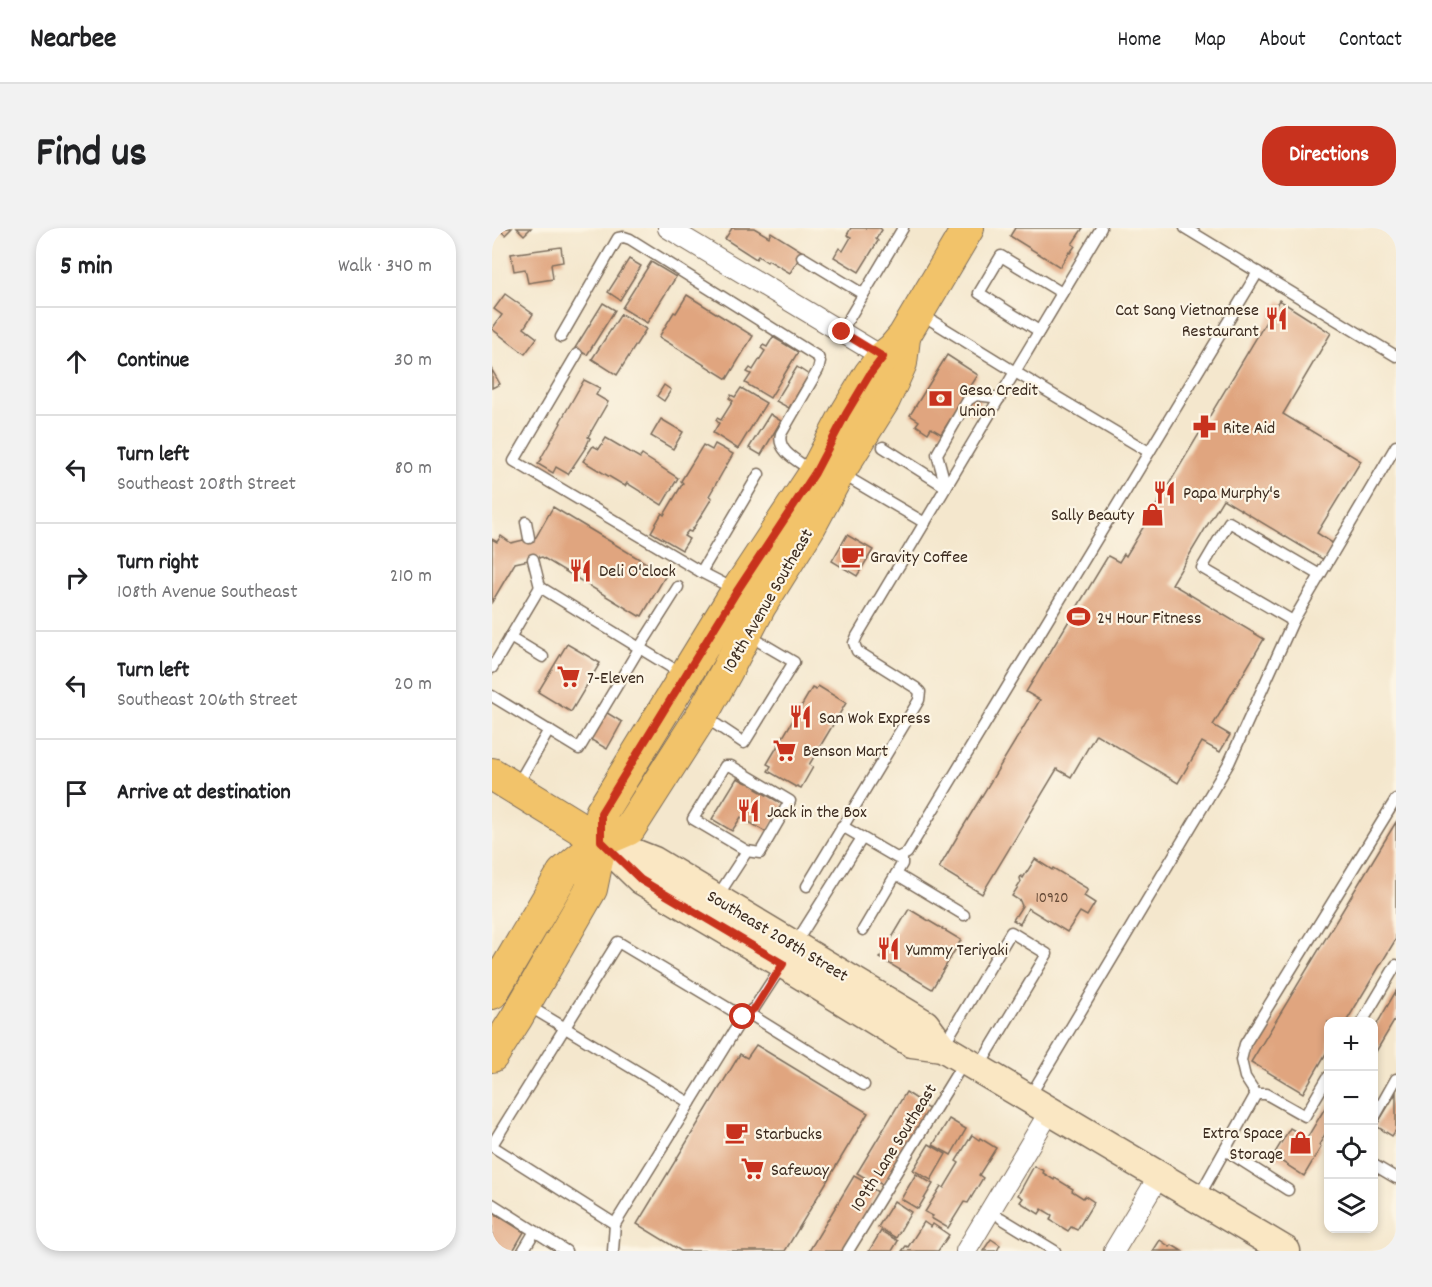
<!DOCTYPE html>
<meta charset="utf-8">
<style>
:root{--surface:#fff;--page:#f2f2f2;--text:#202124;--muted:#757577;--line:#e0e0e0;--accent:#c8321e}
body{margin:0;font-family:Dekko,sans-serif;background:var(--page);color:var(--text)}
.controls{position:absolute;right:18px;bottom:18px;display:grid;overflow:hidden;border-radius:12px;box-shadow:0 3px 9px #0003}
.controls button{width:54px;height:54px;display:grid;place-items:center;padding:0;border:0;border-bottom:2px solid var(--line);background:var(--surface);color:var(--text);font:30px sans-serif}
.stop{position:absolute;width:18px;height:18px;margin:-14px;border:4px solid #c8321e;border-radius:50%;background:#fff}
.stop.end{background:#c8321e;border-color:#fff;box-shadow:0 2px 6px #0008}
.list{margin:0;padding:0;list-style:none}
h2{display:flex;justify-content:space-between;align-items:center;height:78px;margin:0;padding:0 24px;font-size:26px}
h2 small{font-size:20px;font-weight:400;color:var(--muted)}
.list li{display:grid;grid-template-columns:39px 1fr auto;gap:18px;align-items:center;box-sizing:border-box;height:108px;padding:0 24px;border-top:2px solid var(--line)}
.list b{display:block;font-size:22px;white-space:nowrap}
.list p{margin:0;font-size:20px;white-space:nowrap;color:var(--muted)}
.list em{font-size:20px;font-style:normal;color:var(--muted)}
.icon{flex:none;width:33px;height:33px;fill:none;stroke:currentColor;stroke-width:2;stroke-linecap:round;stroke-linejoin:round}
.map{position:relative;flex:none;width:904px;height:1023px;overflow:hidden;border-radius:24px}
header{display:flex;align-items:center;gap:36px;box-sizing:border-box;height:84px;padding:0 30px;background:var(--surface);border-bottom:2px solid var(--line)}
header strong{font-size:28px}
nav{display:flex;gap:33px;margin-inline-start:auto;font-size:21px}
.intro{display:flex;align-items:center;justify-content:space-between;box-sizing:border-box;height:144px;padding:0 36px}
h1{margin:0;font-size:42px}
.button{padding:15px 27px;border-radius:24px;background:var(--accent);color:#fff;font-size:21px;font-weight:700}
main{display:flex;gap:36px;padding:0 36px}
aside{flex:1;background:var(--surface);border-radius:24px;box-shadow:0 3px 9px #0003}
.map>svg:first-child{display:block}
</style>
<header>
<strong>Nearbee</strong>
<nav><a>Home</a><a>Map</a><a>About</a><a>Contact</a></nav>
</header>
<div class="intro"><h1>Find us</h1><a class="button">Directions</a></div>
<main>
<aside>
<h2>5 min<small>Walk · 340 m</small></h2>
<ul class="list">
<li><svg class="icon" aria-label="ahead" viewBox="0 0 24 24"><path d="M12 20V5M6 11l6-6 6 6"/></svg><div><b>Continue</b></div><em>30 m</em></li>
<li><svg class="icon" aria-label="left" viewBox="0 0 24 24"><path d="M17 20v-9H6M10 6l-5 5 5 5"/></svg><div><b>Turn left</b><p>Southeast 208th Street</p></div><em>80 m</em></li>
<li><svg class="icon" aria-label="right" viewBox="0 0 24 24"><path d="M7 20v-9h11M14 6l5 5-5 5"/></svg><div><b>Turn right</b><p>108th Avenue Southeast</p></div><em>210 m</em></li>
<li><svg class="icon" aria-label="left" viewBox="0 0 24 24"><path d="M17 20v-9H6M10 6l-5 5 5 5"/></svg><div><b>Turn left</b><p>Southeast 206th Street</p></div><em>20 m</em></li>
<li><svg class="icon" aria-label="arrive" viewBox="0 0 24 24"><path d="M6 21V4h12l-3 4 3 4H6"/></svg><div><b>Arrive at destination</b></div></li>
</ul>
</aside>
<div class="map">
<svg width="904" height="1023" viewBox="0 0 904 1023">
<rect width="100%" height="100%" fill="#fcf5e5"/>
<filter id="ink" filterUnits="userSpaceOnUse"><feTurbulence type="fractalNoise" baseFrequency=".0167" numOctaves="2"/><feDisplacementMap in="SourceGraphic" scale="12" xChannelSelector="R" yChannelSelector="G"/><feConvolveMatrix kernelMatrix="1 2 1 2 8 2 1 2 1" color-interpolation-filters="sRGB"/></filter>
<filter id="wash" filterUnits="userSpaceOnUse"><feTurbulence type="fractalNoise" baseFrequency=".008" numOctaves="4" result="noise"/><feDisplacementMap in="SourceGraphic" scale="24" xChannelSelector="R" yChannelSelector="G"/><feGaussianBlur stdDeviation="1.35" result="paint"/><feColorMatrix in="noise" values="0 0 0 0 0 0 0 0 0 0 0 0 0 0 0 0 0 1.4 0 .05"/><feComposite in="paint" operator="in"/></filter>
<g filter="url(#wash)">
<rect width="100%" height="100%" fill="#f4e7cd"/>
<g id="blocks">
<g fill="#e0a57f">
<path d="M6 0H20L13 7Z"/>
<path d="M25 0H39L32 7Z"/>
<path d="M240 0H262L277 9 279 4 311 24 298 45 276 32 275 34 266 28 264 31 233 11Z"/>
<path d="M359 0H388L390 2 384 11 386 13 367 44 342 29 347 20 351 23 359 9 355 7Z"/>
<path d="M523 0H591L580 16 583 18 578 25 577 24 568 39 518 8Z"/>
<path d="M69 19 71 34 59 36 61 51 36 55 33 41 22 43 19 26Z"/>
<path d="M137 31 149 38 128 72 116 64Z"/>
<path d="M159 34 184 49 155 95 130 80Z"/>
<path d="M13 66 41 86 32 100 45 110 33 126 0 101 10 87 2 81Z"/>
<path d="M195 67 261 108 235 151 167 109 182 84 184 85Z"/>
<path d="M787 72 839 105 791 186 869 233 825 305 842 316 832 332 731 271 680 356 772 411 721 497 738 507 728 524 710 514 686 555 604 506 579 549 565 541 490 666 447 640 468 604 548 472 534 464 616 328 627 334 632 326 634 328Z"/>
<path d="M111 75 123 82 95 127 83 120Z"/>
<path d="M129 86 154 101 125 147 100 131Z"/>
<path d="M281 109 306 124 278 170 253 155 259 146 255 144 258 140 261 142 273 123 269 120 271 117 275 119Z"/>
<path d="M455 127 486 147 475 164 489 172 480 187 466 179 449 206 439 200 436 205 424 197 427 193 418 187Z"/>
<path d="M305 139 317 147 297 180 284 173Z"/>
<path d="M0 142 8 156 0 160Z"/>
<path d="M92 152 108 160 104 167 116 174 96 209 98 210 94 219 76 246 64 239 61 245 46 236 50 231 49 230 69 195 68 194Z"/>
<path d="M172 157 179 162 172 173 165 168Z"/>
<path d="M249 160 274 175 246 221 221 205 227 195 224 192 225 190 229 192 241 173 237 170 239 167 243 169Z"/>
<path d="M278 186 289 193 269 227 257 220Z"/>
<path d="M169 191 191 204 181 221 159 208Z"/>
<path d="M114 210 148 230 150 227 153 229 186 250 170 277 135 255 133 258 91 233 101 218 107 221Z"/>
<path d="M223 216 241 226 217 268 220 270 199 304 196 303 192 308 197 311 190 322 159 304 170 285 172 287 191 255 189 253 211 217 220 222Z"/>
<path d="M61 279 174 347 150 388 148 387 147 388 50 329 23 335 0 374V311L5 314 9 308 19 315 44 309Z"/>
<path d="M355 307 381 322 365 348 340 333Z"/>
<path d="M75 416 108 435 79 484 46 464Z"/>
<path d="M326 458 354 475 317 537 321 539 309 560 305 558 304 559 276 543 279 538 275 536 320 460 324 462Z"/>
<path d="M112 483 130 494 115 521 96 510Z"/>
<path d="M245 550 255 555 257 552 266 558 264 561 292 577 275 605 249 589 240 603 220 591Z"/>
<path d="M904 594V711L854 794H836V822L811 865 759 834Z"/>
<path d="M543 631 560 642 561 640 596 661 592 668 603 675 595 688 588 684 575 704 536 680 528 696 521 692 530 678 528 673 520 668 529 654 528 650 529 648 531 650Z"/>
<path d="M417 681 469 712 440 761 388 730Z"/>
<path d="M904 763V790L882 827V801Z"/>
<path d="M264 817 376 885 293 1023H189L145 996 248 826 255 830Z"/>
<path d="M414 864 431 875 429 877 437 881 426 901H425L411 927 409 926 391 957 383 953 382 955 365 945Z"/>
<path d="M904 865V902L900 908 884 898Z"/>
<path d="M836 875V901L827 917 829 919 812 948 781 928 798 900 815 910Z"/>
<path d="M457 891 474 901 459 927 441 917Z"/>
<path d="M480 907 487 912 488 910 504 920 487 947 491 950 476 975 472 974 456 1000 439 990 441 988 433 984 449 958 452 960 467 935 464 933Z"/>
<path d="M437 916 454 926 439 952 421 942Z"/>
<path d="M542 938 552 943 551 945 562 952 563 950 581 961 580 963 591 970 593 968 602 974 585 1002 579 999 576 1003 558 992 560 987 550 981 547 986 528 974 531 970 526 967Z"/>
<path d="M424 946 441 956 426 981 409 971Z"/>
<path d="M362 948 380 958 379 960 386 964 350 1023H317Z"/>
<path d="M402 973 419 984 404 1010 386 999Z"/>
<path d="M0 984 32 1004 21 1023H0Z"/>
<path d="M432 994 439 999 441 996 457 1007 446 1023H410L414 1018 416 1019Z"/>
<path d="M389 1003 406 1013 400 1023H377Z"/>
<path d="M499 1011 508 1017 505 1023H491Z"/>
<path d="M668 1012 678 1019 680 1017 690 1023H661Z"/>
</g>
</g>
</g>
<g filter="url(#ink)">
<use href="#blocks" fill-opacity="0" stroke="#7c6c5b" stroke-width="1.5"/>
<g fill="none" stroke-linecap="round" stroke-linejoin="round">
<defs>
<g id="lane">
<path d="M693 0 904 128"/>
<path d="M310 29 371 66"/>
<path d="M429 86 523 144 657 224"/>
<path d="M547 103 487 65 509 28 570 65"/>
<path d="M349 104 411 0"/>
<path d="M69 109 126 10 132 9 138 11 326 129 328 134 326 142 289 206C284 224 308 234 320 243"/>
<path d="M85 126 22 233 209 344 242 361"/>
<path d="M391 219 454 259"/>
<path d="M350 246 433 295"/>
<path d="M454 259 445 226 476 172 484 167 508 170"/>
<path d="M34 294 37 310"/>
<path d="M41 331 48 359"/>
<path d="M209 344 267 246"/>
<path d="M801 393 710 340 737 294 828 347"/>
<path d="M18 409 51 429"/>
<path d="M0 440 48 359 190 446"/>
<path d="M0 468 87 521 148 419 186 359"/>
<path d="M213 489 252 515 302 434 256 407"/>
<path d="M24 559 57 502"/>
<path d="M350 598 405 630 415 625 766 44"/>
<path d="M404 646 472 687"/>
<path d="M315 658 427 472 428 464 424 460 365 423 362 415 365 408 609 0"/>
<path d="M225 669 255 623 201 591 233 538H239L298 573 268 625 255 623"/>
<path d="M371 702 410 636V628"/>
<path d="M303 716 370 610"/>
<path d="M35 777 198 875"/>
<path d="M256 785 372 857"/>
<path d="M870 794 904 737"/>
<path d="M451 818 519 704 555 726 487 839"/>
<path d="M764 866 753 849 749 832 753 816 904 571"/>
<path d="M764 866H774L813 888 836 849"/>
<path d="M538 868 737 535 801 393 904 218"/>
<path d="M882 890 904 851"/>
<path d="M0 917 126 714 251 789"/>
<path d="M0 918 123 996"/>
<path d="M733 922 796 962"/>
<path d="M882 937 904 950"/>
<path d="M706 970 764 866"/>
<path d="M0 976 74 1023"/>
<path d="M509 990 563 1023"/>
<path d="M31 1023 43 1003"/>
<path d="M121 1023 123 996 251 789 263 779 291 736"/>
<path d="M356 1023 472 834"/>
</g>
<g id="street">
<path d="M176 0 391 129"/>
<path d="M474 1023 558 883"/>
<path d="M622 1023 667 948"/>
</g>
<g id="secondary">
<path d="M109 613 149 652 291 736 420 815 450 819 794 1023"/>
<path d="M119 616 162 633 433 796 450 819"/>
</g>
<g id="primary">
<path d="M0 546 109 613"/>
<path d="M0 765 71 645 109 613 137 601 210 487 234 444 268 378 318 298 347 244 392 172 409 135 412 110"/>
<path d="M0 828 25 789 99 661 109 613V585L245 363 323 245 354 186 378 146 391 129 401 121 412 108 476 0"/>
</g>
</defs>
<use href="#lane" stroke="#7c6c5b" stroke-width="13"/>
<use href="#street" stroke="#7c6c5b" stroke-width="22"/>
<use href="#secondary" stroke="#7c6c5b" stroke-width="31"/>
<use href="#primary" stroke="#7c6c5b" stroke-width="34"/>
<use href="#lane" stroke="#fff" stroke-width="10"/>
<use href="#street" stroke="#fff" stroke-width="20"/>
<use href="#secondary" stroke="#fae7c3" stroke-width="28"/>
<use href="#primary" stroke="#f2c36a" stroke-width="32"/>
</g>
</g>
<g fill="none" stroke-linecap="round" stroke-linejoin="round" filter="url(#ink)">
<path stroke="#c8321e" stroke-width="8" d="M251 789 264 779 291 736 149 652 109 613V585L245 363 323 245 354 186 378 146 391 129 350 104"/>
</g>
<defs>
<symbol id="restaurant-bare" viewBox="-9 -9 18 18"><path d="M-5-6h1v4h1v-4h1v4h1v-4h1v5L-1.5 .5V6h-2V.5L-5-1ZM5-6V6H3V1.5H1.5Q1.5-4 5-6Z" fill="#c8321e" stroke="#fcf5e5" stroke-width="2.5" paint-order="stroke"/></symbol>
<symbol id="bank-bare" viewBox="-9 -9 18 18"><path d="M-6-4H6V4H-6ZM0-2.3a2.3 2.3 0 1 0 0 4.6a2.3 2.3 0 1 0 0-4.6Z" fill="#c8321e" stroke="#fcf5e5" stroke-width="2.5" paint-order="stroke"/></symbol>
<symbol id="pharmacy-bare" viewBox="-9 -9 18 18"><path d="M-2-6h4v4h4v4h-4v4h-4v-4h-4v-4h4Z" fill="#c8321e" stroke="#fcf5e5" stroke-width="2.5" paint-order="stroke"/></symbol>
<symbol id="shop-bare" viewBox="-9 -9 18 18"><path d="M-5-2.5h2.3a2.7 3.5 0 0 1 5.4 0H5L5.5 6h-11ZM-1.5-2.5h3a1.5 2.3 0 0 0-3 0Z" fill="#c8321e" stroke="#fcf5e5" stroke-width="2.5" paint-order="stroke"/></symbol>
<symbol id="cafe-bare" viewBox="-9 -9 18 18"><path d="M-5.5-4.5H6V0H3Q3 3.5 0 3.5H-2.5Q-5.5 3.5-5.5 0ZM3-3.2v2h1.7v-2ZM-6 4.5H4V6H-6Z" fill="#c8321e" stroke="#fcf5e5" stroke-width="2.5" paint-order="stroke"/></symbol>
<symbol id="stadium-bare" viewBox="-9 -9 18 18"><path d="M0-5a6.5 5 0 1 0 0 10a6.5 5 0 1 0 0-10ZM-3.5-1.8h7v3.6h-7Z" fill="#c8321e" stroke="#fcf5e5" stroke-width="2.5" paint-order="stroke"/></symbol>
<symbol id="supermarket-bare" viewBox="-9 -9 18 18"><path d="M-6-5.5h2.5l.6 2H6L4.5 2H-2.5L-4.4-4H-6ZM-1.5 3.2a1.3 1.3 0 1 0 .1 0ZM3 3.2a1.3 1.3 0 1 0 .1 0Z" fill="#c8321e" stroke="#fcf5e5" stroke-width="2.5" paint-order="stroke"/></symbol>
</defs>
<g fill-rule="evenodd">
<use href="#restaurant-bare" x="768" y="74" width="33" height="33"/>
<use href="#bank-bare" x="432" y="154" width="33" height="33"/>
<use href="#pharmacy-bare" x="696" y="182" width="33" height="33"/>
<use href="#restaurant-bare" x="656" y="248" width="33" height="33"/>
<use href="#shop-bare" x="644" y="270" width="33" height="33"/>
<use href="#cafe-bare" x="344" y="312" width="33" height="33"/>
<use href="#restaurant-bare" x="72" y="326" width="33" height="33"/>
<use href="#stadium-bare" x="570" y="372" width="33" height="33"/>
<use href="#supermarket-bare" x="60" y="432" width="33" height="33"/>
<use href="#restaurant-bare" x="292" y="472" width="33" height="33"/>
<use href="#supermarket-bare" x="276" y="506" width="33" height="33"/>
<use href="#restaurant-bare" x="240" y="566" width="33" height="33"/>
<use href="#restaurant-bare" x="380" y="704" width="33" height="33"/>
<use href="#cafe-bare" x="228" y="888" width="33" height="33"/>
<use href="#shop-bare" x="792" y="898" width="33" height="33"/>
<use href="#supermarket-bare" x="244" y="924" width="33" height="33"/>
</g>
<g text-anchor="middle" stroke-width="4.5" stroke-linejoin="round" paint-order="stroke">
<g font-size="15" fill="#644936">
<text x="560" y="674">10920</text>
</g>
<g font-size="18" fill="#3b2a1e" stroke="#fcf5e5" text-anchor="start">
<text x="767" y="87" text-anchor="end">Cat Sang Vietnamese<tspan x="767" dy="21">Restaurant</tspan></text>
<text x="467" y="167">Gesa Credit<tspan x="467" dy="21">Union</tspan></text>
<text x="731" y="205">Rite Aid</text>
<text x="691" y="270">Papa Murphy's</text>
<text x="642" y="292" text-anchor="end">Sally Beauty</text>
<text x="378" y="334">Gravity Coffee</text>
<text x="107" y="348">Deli O'clock</text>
<text x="605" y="395">24 Hour Fitness</text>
<text x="95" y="455">7-Eleven</text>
<text x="327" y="495">San Wok Express</text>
<text x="311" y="528">Benson Mart</text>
<text x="275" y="589">Jack in the Box</text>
<text x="414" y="727">Yummy Teriyaki</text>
<text x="791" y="910" text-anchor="end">Extra Space<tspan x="791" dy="21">Storage</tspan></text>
<text x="263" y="911">Starbucks</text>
<text x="279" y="947">Safeway</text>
</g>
<g font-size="18" fill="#3b2a1e" stroke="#fcf5e5">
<text transform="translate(275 372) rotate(-60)" y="6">108th Avenue Southeast</text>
<text transform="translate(286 707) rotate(31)" y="6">Southeast 208th Street</text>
<text transform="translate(401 919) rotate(-58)" y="6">109th Lane Southeast</text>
</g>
</g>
</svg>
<div class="controls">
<button>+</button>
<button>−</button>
<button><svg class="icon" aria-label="locate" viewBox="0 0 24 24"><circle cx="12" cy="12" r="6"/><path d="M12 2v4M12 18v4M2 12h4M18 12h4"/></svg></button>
<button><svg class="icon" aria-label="layers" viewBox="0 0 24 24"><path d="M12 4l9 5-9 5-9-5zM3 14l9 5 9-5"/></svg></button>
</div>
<div class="stop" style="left:251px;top:789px"></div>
<div class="stop end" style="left:350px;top:104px"></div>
</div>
</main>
